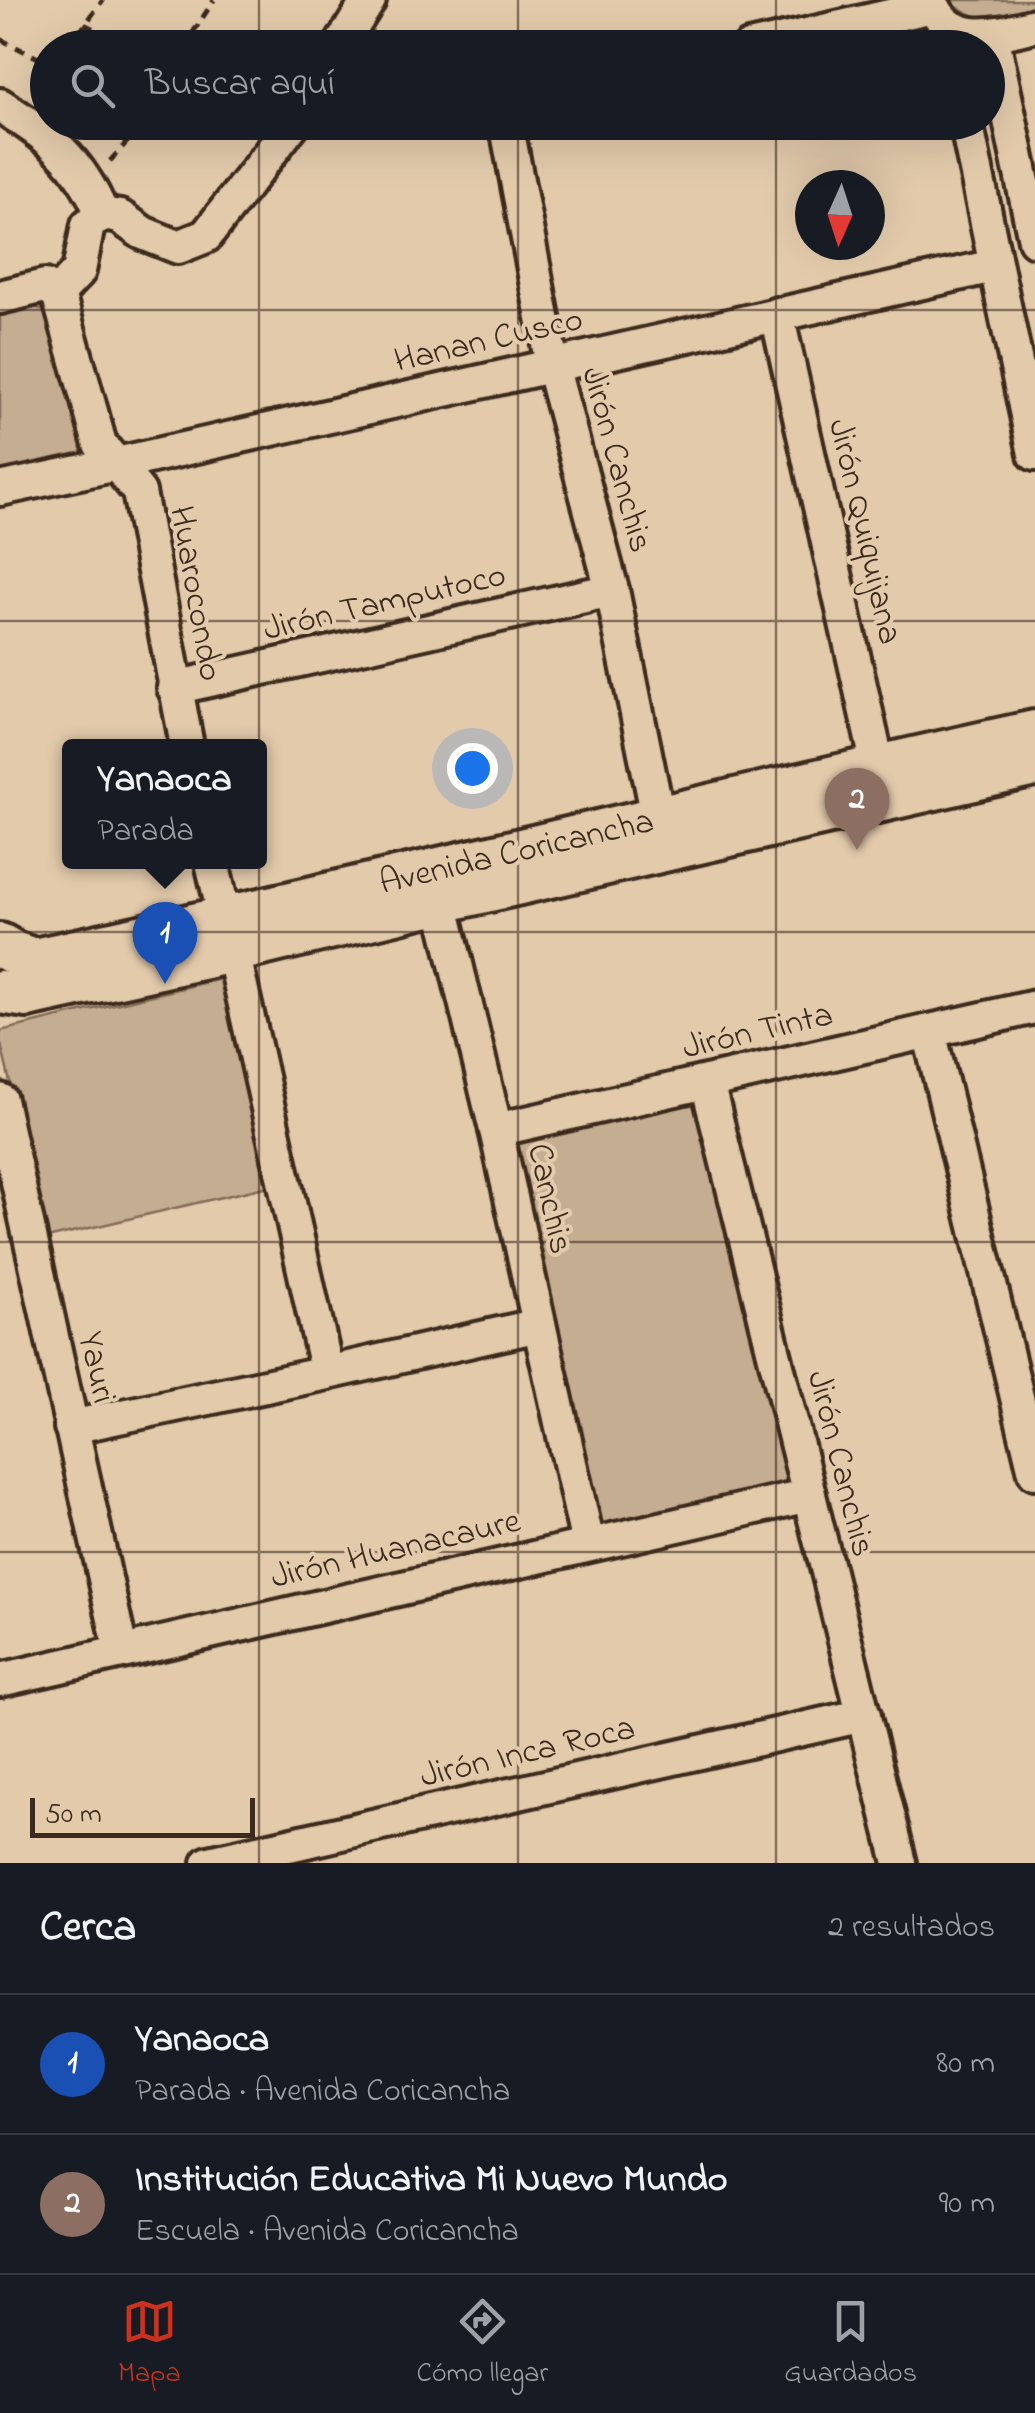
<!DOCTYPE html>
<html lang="es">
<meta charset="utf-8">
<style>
:root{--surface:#171b24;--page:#20242c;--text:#f1f3f6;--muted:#9ea1a6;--line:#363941;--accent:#c8321e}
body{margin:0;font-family:"Indie Flower",sans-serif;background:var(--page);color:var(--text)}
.compass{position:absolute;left:795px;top:170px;width:90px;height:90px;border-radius:50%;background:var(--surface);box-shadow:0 10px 40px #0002;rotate:183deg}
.scale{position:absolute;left:30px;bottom:25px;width:225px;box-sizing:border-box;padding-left:10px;border:5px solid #3b2a1e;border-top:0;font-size:28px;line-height:35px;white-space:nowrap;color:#3b2a1e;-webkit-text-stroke:8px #e3caab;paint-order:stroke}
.you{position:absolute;left:472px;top:768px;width:35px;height:35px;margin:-25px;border:8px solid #fff;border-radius:50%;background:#1a73e8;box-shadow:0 0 0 15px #1a73e833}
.badge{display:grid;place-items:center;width:65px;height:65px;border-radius:50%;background:var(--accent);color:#fff;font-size:32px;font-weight:700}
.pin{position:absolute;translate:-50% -82px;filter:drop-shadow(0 2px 5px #0008)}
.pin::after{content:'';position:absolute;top:52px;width:35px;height:30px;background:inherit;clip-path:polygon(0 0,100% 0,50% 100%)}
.popup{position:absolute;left:62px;top:739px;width:205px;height:130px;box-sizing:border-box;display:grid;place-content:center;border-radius:10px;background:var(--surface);filter:drop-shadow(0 2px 8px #0005);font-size:32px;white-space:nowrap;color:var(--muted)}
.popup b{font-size:38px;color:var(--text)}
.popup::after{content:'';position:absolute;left:50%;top:100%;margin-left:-20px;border:20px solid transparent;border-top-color:var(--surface)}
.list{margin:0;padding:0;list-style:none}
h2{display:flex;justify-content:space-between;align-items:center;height:130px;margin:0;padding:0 40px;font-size:42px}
h2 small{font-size:32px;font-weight:400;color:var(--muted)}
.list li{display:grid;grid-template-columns:65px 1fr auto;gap:30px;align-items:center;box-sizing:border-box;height:140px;padding:0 40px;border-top:2px solid var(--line)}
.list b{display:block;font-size:38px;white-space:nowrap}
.list p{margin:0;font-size:32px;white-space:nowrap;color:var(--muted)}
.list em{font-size:32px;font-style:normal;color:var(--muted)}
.icon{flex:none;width:55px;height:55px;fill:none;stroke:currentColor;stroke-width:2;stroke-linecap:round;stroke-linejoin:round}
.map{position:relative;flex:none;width:1035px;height:1863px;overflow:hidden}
.search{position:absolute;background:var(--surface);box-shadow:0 10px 40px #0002;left:30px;right:30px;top:30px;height:110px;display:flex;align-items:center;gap:25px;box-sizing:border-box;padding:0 35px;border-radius:55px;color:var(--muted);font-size:38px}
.sheet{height:410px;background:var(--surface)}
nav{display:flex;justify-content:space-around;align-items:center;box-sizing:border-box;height:140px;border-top:2px solid var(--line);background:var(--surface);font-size:28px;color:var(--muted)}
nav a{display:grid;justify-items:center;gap:5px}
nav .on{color:var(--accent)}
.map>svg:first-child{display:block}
</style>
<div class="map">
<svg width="1035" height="1863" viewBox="0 0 1035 1863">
<rect width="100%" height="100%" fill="#e3caab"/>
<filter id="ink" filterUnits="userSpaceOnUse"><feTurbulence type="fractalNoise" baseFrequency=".01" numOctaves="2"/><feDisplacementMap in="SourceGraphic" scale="20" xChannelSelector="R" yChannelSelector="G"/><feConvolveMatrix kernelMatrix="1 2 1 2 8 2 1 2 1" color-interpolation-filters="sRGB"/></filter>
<g filter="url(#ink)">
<g fill="#c5ad91" stroke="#806c58" stroke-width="2.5">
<path d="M947 0H1035V9C992 20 985 27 947 0Z"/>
<path d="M32 305 49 314 84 461 0 480V313Z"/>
<path d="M221 979 269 1186 47 1238 0 1040V1031Z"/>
<path d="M702 1090 801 1488 593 1535 505 1136Z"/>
</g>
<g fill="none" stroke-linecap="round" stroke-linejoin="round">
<defs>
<g id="minor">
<path d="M931 0C949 48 995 35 1035 25"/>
<path d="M992 34 1035 240"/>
<path d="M339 48 369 0"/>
<path d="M749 48 933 6"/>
<path d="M0 105C49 137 79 158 102 214"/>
<path d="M506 122 552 365 612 590 658 817"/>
<path d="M966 122 1035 454"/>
<path d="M58 293 79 271 88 225 102 214 120 217 143 233 178 247 206 236 294 122"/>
<path d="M0 297 45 286 58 293 100 444 139 492 187 746"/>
<path d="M777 314 878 766"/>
<path d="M0 489 117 464 994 266"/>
<path d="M174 688 612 590"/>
<path d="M212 862 225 919"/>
<path d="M436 881 496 1130 588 1544"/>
<path d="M233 951 327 1373"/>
<path d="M929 1031 1035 1472"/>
<path d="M707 1082 900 1863"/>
<path d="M0 1100 121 1651"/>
<path d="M496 1130 1035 1007"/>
<path d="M71 1427 327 1373 539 1325"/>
<path d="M0 1680 809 1495"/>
<path d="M209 1863 864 1715"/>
</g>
<g id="tertiary">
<path d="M0 945 14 953 34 960C369 889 701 805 1035 732"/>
<path d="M0 992 27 996 233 951 441 901 1035 765"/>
</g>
</defs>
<use href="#minor" stroke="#3b2a1e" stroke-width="40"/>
<use href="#tertiary" stroke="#3b2a1e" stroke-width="50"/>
<g stroke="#3b2a1e" stroke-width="5" stroke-dasharray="10 8" stroke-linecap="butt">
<path d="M84 24 132 48"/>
<path d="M0 39 48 63"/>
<path d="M68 48 103 0"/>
<path d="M172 48 186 38"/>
<path d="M183 48 214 0"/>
<path d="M35 94 48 76"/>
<path d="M110 161 145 122"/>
</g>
<use href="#minor" stroke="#e3caab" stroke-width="32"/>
<use href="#tertiary" stroke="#e3caab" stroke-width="42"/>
</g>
</g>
<path fill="none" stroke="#3b2a1e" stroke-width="2.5" stroke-opacity="0.55" d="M259 0V48M518 0V48M776 0V48M259 122V1863M518 122V1863M776 122V1863M0 310H1035M0 621H1035M0 932H1035M0 1242H1035M0 1552H1035"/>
<g text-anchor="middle" stroke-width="8" stroke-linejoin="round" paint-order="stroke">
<g font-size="35" fill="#3b2a1e" stroke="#e3caab">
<text transform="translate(488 338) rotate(-13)" y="12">Hanan Cusco</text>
<text transform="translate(619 459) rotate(75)" y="12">Jirón Canchis</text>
<text transform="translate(867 531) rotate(77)" y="12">Jirón Quiquijana</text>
<text transform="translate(198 593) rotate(80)" y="12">Huarocondo</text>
<text transform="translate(384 600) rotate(-13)" y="12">Jirón Tamputoco</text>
<text transform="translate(516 850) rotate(-13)" y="12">Avenida Coricancha</text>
<text transform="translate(757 1029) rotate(-13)" y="12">Jirón Tinta</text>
<text transform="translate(552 1198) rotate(78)" y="12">Canchis</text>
<text transform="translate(99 1367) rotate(78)" y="12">Yauri</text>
<text transform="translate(843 1463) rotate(76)" y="12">Jirón Canchis</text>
<text transform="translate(395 1547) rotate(-13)" y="12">Jirón Huanacaure</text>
<text transform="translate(527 1750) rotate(-13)" y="12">Jirón Inca Roca</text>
</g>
</g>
</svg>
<svg class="compass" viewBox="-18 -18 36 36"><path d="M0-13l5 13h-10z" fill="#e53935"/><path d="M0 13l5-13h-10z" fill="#9ea1a6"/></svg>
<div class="scale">50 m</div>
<div class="you"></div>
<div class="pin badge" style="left:165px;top:984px;background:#1a4fb4">1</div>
<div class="popup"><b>Yanaoca</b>Parada</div>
<div class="pin badge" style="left:857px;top:850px;background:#8d6e63">2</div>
<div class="search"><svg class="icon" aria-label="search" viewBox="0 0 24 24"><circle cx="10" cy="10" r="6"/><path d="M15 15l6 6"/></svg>Buscar aquí</div>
</div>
<section class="sheet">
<h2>Cerca<small>2 resultados</small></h2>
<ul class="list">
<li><span class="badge" style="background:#1a4fb4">1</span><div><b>Yanaoca</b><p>Parada · Avenida Coricancha</p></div><em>80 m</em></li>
<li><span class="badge" style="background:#8d6e63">2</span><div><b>Institución Educativa Mi Nuevo Mundo</b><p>Escuela · Avenida Coricancha</p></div><em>90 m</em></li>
</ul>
</section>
<nav>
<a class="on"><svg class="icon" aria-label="map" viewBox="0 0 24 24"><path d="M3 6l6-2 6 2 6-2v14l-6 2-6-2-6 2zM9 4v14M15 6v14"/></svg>Mapa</a>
<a><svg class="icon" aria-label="directions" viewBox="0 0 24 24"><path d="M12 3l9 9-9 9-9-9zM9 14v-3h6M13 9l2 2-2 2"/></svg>Cómo llegar</a>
<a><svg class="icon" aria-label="saved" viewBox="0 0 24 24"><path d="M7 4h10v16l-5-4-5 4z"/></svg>Guardados</a>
</nav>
